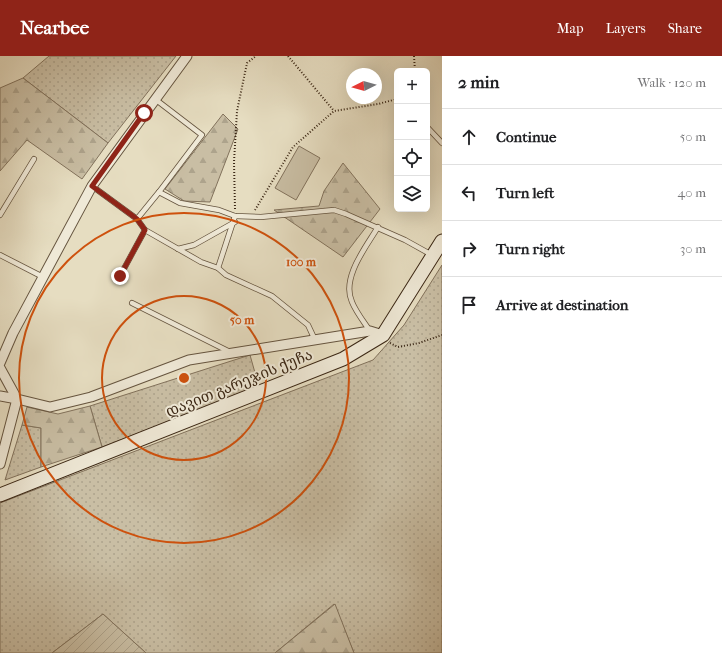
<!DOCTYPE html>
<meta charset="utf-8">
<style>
:root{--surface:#fff;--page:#f2f2f2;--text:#202124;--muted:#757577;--line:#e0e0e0;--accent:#8f2418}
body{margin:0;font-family:"IM FELL French Canon","Noto Serif Georgian",serif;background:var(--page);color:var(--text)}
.controls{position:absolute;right:12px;top:12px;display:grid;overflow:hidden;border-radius:6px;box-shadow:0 4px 16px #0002}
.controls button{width:36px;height:36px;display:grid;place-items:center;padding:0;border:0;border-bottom:1px solid var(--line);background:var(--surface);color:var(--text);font:20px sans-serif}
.compass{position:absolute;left:346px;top:12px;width:36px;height:36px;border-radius:50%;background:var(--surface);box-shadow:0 4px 16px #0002;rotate:265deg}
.stop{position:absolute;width:12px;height:12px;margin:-9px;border:3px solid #8f2418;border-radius:50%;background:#fff}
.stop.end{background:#8f2418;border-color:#fff;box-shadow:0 1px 4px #0008}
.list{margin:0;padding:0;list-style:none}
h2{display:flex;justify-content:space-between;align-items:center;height:52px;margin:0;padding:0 16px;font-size:17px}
h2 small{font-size:13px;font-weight:400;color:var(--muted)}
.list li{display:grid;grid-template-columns:26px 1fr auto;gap:12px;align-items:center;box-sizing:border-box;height:56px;padding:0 16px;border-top:1px solid var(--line)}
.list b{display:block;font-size:15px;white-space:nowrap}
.list em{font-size:13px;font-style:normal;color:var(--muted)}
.icon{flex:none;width:22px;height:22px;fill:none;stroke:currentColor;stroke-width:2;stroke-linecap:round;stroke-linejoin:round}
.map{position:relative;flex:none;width:442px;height:597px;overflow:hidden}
header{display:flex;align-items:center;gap:24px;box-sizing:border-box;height:56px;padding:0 20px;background:var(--accent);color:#fff}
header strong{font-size:19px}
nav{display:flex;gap:22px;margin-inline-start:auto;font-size:14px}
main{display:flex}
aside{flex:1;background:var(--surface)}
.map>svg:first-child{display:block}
</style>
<header>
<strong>Nearbee</strong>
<nav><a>Map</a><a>Layers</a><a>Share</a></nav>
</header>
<main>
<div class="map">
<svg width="442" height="597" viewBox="0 0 442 597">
<defs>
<pattern id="grass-dots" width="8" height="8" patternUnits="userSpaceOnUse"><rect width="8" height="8" fill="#c9bea4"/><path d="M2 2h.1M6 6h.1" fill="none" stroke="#ada38c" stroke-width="1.8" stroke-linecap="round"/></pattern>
<pattern id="forest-firs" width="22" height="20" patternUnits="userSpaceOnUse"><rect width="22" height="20" fill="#c9bea4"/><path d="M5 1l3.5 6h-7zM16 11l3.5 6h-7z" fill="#ada38c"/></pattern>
<pattern id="garden-furrows" width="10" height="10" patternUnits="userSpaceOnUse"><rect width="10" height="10" fill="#c9bea4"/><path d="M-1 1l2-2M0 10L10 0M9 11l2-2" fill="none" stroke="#ada38c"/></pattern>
</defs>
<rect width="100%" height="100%" fill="#e6ddc1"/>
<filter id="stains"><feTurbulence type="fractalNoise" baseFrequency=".005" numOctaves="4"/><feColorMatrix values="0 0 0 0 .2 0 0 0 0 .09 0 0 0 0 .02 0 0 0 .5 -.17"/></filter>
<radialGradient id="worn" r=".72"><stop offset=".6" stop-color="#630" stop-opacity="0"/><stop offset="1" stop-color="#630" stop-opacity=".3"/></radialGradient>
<g fill="url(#grass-dots)" stroke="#82725c">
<path d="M49 0H176L108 87 23 22Z"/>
<path d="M442 209V597H354L334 548 275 597H146L103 558 52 597H0V447L373 304 404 269Z"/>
<path d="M250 299 259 331 102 391 90 350Z"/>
<path d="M22 369 41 372V411L5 424Z"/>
</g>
<g fill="url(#forest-firs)" stroke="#82725c">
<path d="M23 22 108 87 82 123 27 84 0 115V32Z"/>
<path d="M223 58 238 73 210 146 184 145 165 133Z"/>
<path d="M343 107 380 153 343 201 274 154 319 150 324 135Z"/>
<path d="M90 350 102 391 41 411V372L22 369 27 351 58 358Z"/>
<path d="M335 548 354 597H275Z"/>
</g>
<path fill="url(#garden-furrows)" stroke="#82725c" d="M103 558 146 597H52Z"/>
<path fill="#c9bea4" stroke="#82725c" d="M299 90 320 102 296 144 275 132Z"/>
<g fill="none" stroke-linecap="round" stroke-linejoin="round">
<defs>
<g id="lane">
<path d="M155 43 202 79 159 136"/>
<path d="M427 71 442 87"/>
<path d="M92 130 137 163 145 174 201 206 218 212"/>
<path d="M0 159 34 103"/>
<path d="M235 160 218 212 226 219 272 240 308 269 315 284"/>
<path d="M137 163 159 136 180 147 219 154 235 160 261 161 334 154 346 158 405 184 432 199"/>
<path d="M178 193 194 189 235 166"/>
<path d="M0 199 43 221"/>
<path d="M120 220 145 174"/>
<path d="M132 247 230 296"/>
<path d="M370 275C364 266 356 256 352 246 341 222 366 191 378 171"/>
</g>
<g id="street">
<path d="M0 307 13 277 92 130 187 0"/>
<path d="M0 312 17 343 0 408"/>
<path d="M0 340 17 343 50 351 91 341 189 304 370 275 383 279"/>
</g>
<path id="secondary" d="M0 439 343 303 383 279 442 185"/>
</defs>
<use href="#lane" stroke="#65543f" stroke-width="6"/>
<use href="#street" stroke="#65543f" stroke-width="11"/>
<use href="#secondary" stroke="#3a2614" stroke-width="15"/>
<g stroke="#3a2614" stroke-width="2" stroke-dasharray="1 2" stroke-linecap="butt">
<path d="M288 0 334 55"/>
<path d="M414 0 415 15"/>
<path d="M235 153 234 106 237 55 247 7 256 0"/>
<path d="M255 154 293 91 334 55 378 48 397 43"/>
<path d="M390 287 398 291 419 287 442 279"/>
</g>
<use href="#lane" stroke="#efe9d7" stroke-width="4.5"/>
<use href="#street" stroke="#efe9d7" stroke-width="9"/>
<use href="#secondary" stroke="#efe9d7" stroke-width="13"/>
</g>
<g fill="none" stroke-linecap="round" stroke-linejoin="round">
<path stroke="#8f2418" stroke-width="5" d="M120 220 145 174 137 163 92 130 144 57"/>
</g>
<g fill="none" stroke="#ce510d" stroke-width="2">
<circle cx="184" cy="322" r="82"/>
<circle cx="184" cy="322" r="165"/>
</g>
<g text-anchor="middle" stroke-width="4" stroke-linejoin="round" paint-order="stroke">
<g font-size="15" fill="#3a2614" stroke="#efe9d7">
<text transform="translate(239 327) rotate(-22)" y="5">დავით გარეჯის ქუჩა</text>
</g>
</g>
<circle cx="184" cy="322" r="6" fill="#ce510d" stroke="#efe9d7" stroke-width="2"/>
<g font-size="12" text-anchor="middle" font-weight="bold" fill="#ce510d" stroke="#efe9d7" stroke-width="4" stroke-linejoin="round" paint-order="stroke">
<text x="301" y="210">100 m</text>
<text x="242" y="268">50 m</text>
</g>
<rect width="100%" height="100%" filter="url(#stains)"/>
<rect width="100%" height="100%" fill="url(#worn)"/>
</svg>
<div class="controls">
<button>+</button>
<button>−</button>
<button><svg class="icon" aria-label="locate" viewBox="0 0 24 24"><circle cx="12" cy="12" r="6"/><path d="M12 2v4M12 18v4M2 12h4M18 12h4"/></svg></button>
<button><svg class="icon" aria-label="layers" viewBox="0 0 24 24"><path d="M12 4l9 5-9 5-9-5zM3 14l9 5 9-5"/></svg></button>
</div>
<svg class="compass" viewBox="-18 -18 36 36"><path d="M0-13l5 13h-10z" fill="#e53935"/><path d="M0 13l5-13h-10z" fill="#757577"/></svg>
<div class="stop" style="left:144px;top:57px"></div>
<div class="stop end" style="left:120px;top:220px"></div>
</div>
<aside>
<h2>2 min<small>Walk · 120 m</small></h2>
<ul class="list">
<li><svg class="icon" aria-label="ahead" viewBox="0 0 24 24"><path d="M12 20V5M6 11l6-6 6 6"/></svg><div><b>Continue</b></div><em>50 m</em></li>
<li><svg class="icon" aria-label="left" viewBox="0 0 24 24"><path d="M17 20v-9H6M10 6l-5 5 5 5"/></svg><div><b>Turn left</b></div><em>40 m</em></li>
<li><svg class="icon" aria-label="right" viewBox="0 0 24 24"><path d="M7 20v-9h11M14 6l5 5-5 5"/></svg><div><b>Turn right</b></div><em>30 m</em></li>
<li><svg class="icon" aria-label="arrive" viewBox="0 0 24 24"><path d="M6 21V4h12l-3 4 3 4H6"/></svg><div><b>Arrive at destination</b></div></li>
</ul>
</aside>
</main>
